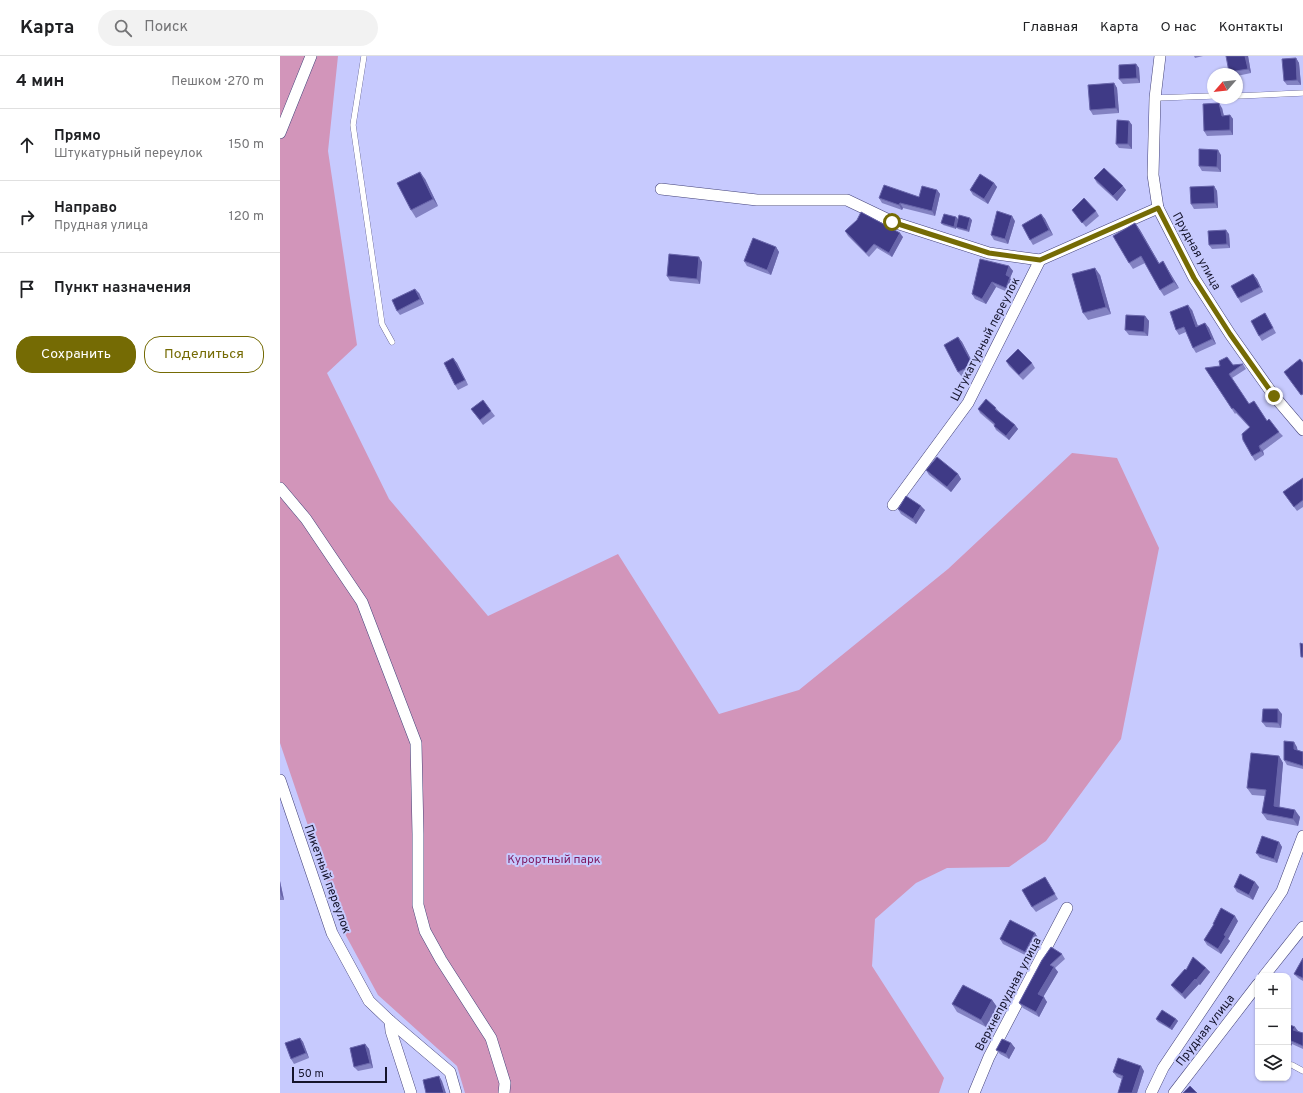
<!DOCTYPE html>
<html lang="ru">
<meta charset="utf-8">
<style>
:root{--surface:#fff;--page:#f2f2f2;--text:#202124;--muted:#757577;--line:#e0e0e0;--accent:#756b04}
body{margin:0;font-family:Overpass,sans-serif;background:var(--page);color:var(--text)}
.controls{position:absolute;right:12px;bottom:12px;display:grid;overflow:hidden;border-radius:8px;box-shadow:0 1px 3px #0004}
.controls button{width:36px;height:36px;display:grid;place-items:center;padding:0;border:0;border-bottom:1px solid var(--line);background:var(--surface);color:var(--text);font:20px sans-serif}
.compass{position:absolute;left:927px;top:12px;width:36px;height:36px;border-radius:50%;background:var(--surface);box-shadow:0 1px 3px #0004;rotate:242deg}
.scale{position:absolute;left:12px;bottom:10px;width:95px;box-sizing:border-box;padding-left:4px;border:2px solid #15142c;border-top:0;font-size:11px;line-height:14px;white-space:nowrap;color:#15142c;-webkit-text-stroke:3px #c7cafe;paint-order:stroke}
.stop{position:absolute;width:12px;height:12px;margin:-9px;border:3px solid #756b04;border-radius:50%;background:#fff}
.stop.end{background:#756b04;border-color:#fff;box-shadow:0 1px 4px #0008}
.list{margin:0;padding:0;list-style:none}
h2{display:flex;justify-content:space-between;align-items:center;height:52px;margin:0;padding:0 16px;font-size:17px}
h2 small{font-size:13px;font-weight:400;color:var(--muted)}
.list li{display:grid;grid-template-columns:26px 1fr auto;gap:12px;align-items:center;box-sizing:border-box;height:72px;padding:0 16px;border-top:1px solid var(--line)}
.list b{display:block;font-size:15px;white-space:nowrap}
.list p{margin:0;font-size:13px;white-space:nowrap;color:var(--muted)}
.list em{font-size:13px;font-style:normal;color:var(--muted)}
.actions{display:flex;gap:8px;padding:12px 16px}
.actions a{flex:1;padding:9px 0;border:1px solid var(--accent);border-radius:16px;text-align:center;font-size:14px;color:var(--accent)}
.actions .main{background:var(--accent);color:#fff}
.icon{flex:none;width:22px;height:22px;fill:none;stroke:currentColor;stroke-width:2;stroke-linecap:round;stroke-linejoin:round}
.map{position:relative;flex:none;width:1023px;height:1037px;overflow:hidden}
header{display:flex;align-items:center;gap:24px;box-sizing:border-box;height:56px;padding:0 20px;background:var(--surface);border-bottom:1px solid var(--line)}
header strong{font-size:19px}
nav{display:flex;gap:22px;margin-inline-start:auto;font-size:14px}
.search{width:280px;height:36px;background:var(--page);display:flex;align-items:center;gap:10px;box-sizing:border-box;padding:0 14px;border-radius:22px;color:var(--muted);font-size:15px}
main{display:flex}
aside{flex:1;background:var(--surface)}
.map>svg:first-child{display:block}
</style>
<header>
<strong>Карта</strong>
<div class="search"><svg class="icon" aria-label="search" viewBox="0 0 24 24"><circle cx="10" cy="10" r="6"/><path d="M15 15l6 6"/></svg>Поиск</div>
<nav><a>Главная</a><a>Карта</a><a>О нас</a><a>Контакты</a></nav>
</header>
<main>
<aside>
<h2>4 мин<small>Пешком · 270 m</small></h2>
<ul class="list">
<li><svg class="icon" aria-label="ahead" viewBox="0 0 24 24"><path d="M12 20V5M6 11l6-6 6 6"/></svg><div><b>Прямо</b><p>Штукатурный переулок</p></div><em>150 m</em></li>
<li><svg class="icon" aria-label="right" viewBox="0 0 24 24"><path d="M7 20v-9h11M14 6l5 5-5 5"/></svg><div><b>Направо</b><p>Прудная улица</p></div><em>120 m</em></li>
<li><svg class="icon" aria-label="arrive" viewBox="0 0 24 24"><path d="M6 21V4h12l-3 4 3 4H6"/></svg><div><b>Пункт назначения</b></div></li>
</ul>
<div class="actions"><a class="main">Сохранить</a><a>Поделиться</a></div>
</aside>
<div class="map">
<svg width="1023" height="1037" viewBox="0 0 1023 1037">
<rect width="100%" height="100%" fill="#c7cafe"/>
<path fill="#d295ba" d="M0 0H58L48 95 77 289 47 317 109 443 208 560 338 498 439 658 519 634 668 513 792 397 837 402 879 492 841 683 766 785 729 811 667 812 636 827 595 863 592 910 664 1022 659 1037H185L177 1010 98 939 64 876 0 687Z"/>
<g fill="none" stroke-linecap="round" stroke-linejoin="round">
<defs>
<g id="service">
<path d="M84 0 73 69 102 268 112 286"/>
<path d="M957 40 1023 37"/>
<path d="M875 42 933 40"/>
<path d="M1012 1009 1023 1015"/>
</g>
<g id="minor">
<path d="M880 0 875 42 873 119 878 152 914 222 950 278 994 340 1023 374"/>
<path d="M0 77 31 0"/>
<path d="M381 133 477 144H567L613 166 709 197 760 204"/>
<path d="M0 432 26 463 82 546 136 687 138 778V849L145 875 161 904 211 982 225 1027 224 1037"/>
<path d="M613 449 688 347 760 204 878 152"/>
<path d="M0 724 52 877 89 945 110 965 170 1016 176 1037"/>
<path d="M984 920 1023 871"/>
<path d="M110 965 111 975 131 1037"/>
<path d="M694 1037 709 1001 787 852"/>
<path d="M871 1037 883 1012 1002 835 1023 780"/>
<path d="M894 1037 978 928"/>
</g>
</defs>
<use href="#service" stroke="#434279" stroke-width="6"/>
<use href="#minor" stroke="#434279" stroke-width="12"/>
<use href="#service" stroke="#fff" stroke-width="5.5"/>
<use href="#minor" stroke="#fff" stroke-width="11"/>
</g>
<g fill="#8382c2">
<path d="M914 0H923L915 2Z"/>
<path d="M968 0 971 17 957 20V18H950L949 16Z"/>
<path d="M1016 2 1019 7 1021 29H1007L1004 25Z"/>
<path d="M856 8 859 12 860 27 843 28 839 23Z"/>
<path d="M834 27 837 32 839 57 813 59 810 54Z"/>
<path d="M942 52 944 60 950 59 953 63V79L927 80 924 75Z"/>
<path d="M849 65 852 69V93L839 92 836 88Z"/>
<path d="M941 99V116L922 115 919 110Z"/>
<path d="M814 122 846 134 837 145 817 127Z"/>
<path d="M145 123 158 150 136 162 131 154Z"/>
<path d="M714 127 717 131 708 148 693 139 690 134Z"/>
<path d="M934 130 937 135 938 152 914 153 911 148Z"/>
<path d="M657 134 660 138 655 160 623 152 622 154 602 147 599 142 639 141Z"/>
<path d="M792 154 816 155 819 160 806 171Z"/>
<path d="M761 158 765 163 773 179 753 189 750 184Z"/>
<path d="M676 161 678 163 692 164 689 176 678 173 676 171V173L663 169 661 167Z"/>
<path d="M577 164 623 181 612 201 597 192 589 201 568 180 565 175Z"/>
<path d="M735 165 728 188 714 184 711 179Z"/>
<path d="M855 167 860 174 879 207 883 205 887 212 899 232 884 240 880 234 865 207 853 213 849 207Z"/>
<path d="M949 178 950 192 932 193 929 189Z"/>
<path d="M496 191 499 196 491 219 467 210 464 205Z"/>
<path d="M422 206 420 228 390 225 387 220Z"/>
<path d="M729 210 733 215 730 222 733 226 730 237 716 231 706 248 695 243 692 238Z"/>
<path d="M973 218 977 223 983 236 961 247 958 242Z"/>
<path d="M820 219 831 258 808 264 803 257Z"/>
<path d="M139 237 144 248 120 259 117 255Z"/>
<path d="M912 254 918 270 925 267 929 272 936 288 916 297 913 292 906 276 899 279 896 274Z"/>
<path d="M985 257 988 262 996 277 982 285 979 280Z"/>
<path d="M865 260 869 265 868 280 849 279 845 274Z"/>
<path d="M678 281 682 286 696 313 682 321 678 316Z"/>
<path d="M173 302 177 307 188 329 178 334 175 329Z"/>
<path d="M726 305 752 307 755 312 743 324 729 310Z"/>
<path d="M963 308 966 313 952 322 969 348 974 345 987 365 999 376 1003 380 983 395 984 399 975 405 972 400 970 372 956 357 955 358 925 312Z"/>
<path d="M716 352 719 356 735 369 738 373 729 384 716 374 714 370V369L700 357 698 353Z"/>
<path d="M191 353 211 355 215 360 203 369Z"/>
<path d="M646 414 678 418 681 423 671 436 649 419Z"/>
<path d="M1023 422V451L1017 455 1003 436Z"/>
<path d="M618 453 645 454 636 468 621 458Z"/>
<path d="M1002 658 1001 672 986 671 982 666Z"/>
<path d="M1017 691V694L1023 696V713L1007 709 1004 704Z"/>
<path d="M999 700 1003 707 999 751 1020 761 1018 770 987 764 982 757 985 740 972 739 967 732Z"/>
<path d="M999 786 1002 791 997 807 980 802 976 797Z"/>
<path d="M765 821 778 843 756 856 752 851Z"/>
<path d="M0 825 4 844H0Z"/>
<path d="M954 831H979L973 844 957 836Z"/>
<path d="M958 865 948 883 950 885 941 898 927 889 924 884 934 869 933 868Z"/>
<path d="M755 877 758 882 749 901 723 888 720 883Z"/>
<path d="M782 898 785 903 775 912 778 916 763 941 767 946 759 961 743 952 739 947 762 904Z"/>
<path d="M1023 902V925L1018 922 1014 918Z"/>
<path d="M926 912 930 916 920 929 919 928 905 943 895 934 891 929 906 914Z"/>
<path d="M712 944 717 951 706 971 677 956 672 948Z"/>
<path d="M876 963H896L898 965 892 974 878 966Z"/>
<path d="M1008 968 1018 975H1017L1023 977V993L1012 988 1011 990 1008 989Z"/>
<path d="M20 982 23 986 29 1002 14 1008 11 1003Z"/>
<path d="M731 987 735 992 729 1003 720 998 716 994Z"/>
<path d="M85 988 89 993 93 1012 78 1015 74 1011Z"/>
<path d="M864 1015 857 1037H838L842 1023 837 1021 833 1016Z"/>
</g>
<g fill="#6865aa">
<path d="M965 0H968L971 17 968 13Z"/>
<path d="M1016 2 1019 7 1021 29 1017 24Z"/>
<path d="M856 8 859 12 860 27 857 22Z"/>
<path d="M834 27 837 32 839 57 836 52Z"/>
<path d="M939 47 942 52 945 65 942 60Z"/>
<path d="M950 59 953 63V79L950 74Z"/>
<path d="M849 65 852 69V93L848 88Z"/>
<path d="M938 94 941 99V116L937 111Z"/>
<path d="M140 116 145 123 158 150 153 143Z"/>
<path d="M714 127 717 131 708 148 704 143Z"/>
<path d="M843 130 846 134 837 145 833 140Z"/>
<path d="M934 130 937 135 938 152 935 147Z"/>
<path d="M657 134 660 138 655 160 652 155Z"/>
<path d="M620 147 623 152 622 154 619 149Z"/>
<path d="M761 158 765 163 773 179 769 174Z"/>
<path d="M732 160 735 165 728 188 725 183Z"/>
<path d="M676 161 678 164 676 173 674 171Z"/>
<path d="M690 162 692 164 689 176 687 174Z"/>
<path d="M855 167 860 174 883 214 879 208Z"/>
<path d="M946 174 949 178 950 192 947 188Z"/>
<path d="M620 177 623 181 612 201 609 197Z"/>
<path d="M496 191 499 196 491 219 487 214Z"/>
<path d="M419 201 422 206 420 228 417 223Z"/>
<path d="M883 205 887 212 899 232 894 226Z"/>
<path d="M729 210 733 215 730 222 733 226 730 237 726 232V219Z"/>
<path d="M815 212 820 219 831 258 826 251Z"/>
<path d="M973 218 977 223 983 236 980 231Z"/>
<path d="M712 226 716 231 706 248 702 243Z"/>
<path d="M135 233 139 237 144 248 140 243Z"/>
<path d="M908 249 912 254 920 276 916 271Z"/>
<path d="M865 260 869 265 868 280 864 276Z"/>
<path d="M925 267 929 272 936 288 932 283Z"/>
<path d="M678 281 682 286 696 313 693 309Z"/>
<path d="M173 302 177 307 188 329 185 324Z"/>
<path d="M735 369 738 373 729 384 726 380Z"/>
<path d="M979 390 983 395 984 399 981 395Z"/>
<path d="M678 418 681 423 671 436 667 431Z"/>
<path d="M641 450 645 454 636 468 633 463Z"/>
<path d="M998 653 1002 658 1001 672 998 667Z"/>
<path d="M1014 686 1017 691 1018 698 1014 693Z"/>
<path d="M999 700 1003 707 999 757 994 750Z"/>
<path d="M1015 754 1020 761 1018 770 1013 763Z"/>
<path d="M999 786 1002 791 997 807 994 803Z"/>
<path d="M0 825 4 844 1 839 0 835Z"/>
<path d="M975 826 979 831 973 844 969 839Z"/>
<path d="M955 860 958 865 948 883 950 885 941 898 938 893 944 879Z"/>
<path d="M755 877 758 882 749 901 745 896Z"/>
<path d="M774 911 778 916 762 943 758 938Z"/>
<path d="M926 912 930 916 920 929 916 924Z"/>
<path d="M915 923 919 928 905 943 902 938Z"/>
<path d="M764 941 767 946 759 961 756 956Z"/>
<path d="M712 944 717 951 706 971 701 964Z"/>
<path d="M896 963 898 965 892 974 890 972Z"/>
<path d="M1015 971 1018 975 1016 978 1013 974Z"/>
<path d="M20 982 23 986 29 1002 26 997Z"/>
<path d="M1009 984 1012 988 1011 990 1008 986Z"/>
<path d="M731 987 735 992 729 1003 726 998Z"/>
<path d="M85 988 89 993 93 1012 90 1007Z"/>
<path d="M861 1010 864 1015 857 1037H852Z"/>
<path d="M159 1020 162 1025 166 1037H164Z"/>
</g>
<g fill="#3f3a86" stroke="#6865aa">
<path d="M946 0H965L968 13 949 16Z"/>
<path d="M1016 2 1017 24 1004 25 1002 3Z"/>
<path d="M856 8 857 22 839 23V9Z"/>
<path d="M834 27 836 52 810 54 808 29Z"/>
<path d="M939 47 942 60 950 59V74L924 75 923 48Z"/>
<path d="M837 64 849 65 848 88H836Z"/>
<path d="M919 93 938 94 937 111 919 110Z"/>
<path d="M824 112 843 130 833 140 814 122Z"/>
<path d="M140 116 153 143 131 154 117 127Z"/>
<path d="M700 118 714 127 704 143 690 134Z"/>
<path d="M604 129 639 141 642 130 657 134 652 155 620 147 619 149 599 142Z"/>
<path d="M934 130 935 147 911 148 910 131Z"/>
<path d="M804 142 816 155 802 167 792 154Z"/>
<path d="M717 155 732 160 725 183 711 179Z"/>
<path d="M581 156 620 177 609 197 594 188 586 197 565 175 577 164Z"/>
<path d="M664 158 676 161 674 171 661 167Z"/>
<path d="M761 158 769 174 750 184 742 169Z"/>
<path d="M679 159 690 162 687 174 676 171Z"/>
<path d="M855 167 879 208 883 205 894 226 880 234 861 200 849 207 833 180Z"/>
<path d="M946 174 947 188 929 189 928 175Z"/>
<path d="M473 182 496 191 487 214 464 205Z"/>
<path d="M389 198 419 201 417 223 387 220Z"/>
<path d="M700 203 729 210 726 219 730 221 726 232 712 226 702 243 692 238Z"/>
<path d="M815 212 826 251 803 257 792 218Z"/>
<path d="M973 218 980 231 958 242 951 230Z"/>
<path d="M135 233 140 243 117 255 112 244Z"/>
<path d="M908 249 916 271 925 267 932 283 913 292 904 271 896 274 890 256Z"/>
<path d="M985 257 993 272 979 280 971 265Z"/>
<path d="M846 259 865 260 864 276 845 274Z"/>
<path d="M678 281 693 309 678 316 664 289Z"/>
<path d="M738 293 752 307 739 319 726 305Z"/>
<path d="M947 301 953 309 963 308 949 318 969 348 974 345 987 365 989 363 999 376 979 390 981 395 972 400 963 384 962 378 970 371 953 352 952 353 925 312 940 310 939 305Z"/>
<path d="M173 302 185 324 175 329 164 307Z"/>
<path d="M1020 303 1023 307V338L1021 339 1004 316Z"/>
<path d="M706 343 716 352 715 353 735 369 726 380 714 370 715 368 698 353Z"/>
<path d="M203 344 211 355 200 364 191 353Z"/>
<path d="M657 401 678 418 667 431 646 414Z"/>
<path d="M1023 422V444L1014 451 1003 436Z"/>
<path d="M626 440 641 450 633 463 618 453Z"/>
<path d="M1020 587 1023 588V601H1021Z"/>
<path d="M983 653H998V667L982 666Z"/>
<path d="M1004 685 1014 686V693L1023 696V710L1004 704Z"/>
<path d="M971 697 999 700 994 750 1015 754 1013 763 982 757 986 734 967 732Z"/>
<path d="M982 780 999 786 994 803 976 797Z"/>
<path d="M960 818 975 826 969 839 954 831Z"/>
<path d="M765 821 775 838 752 851 742 834Z"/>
<path d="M941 852 955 860 944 879 946 880 938 893 924 884 934 868H933Z"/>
<path d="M730 864 755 877 745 896 720 883Z"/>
<path d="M771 891 782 898 770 909 774 911 758 938 764 941 756 956 739 947 762 904Z"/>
<path d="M913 901 926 912 916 924 915 923 902 938 891 929 905 913 906 914Z"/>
<path d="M1023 902V922L1014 918Z"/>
<path d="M683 929 712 944 701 964 672 948Z"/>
<path d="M882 954 896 963 890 972 876 963Z"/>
<path d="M1008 968 1015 971 1013 974 1023 977V990L1009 984 1008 986Z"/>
<path d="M20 982 26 997 11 1003 5 987Z"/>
<path d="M722 983 731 987 726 998 716 994Z"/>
<path d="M85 988 90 1007 74 1011 70 992Z"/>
<path d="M838 1002 861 1010 852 1037H838L843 1020 833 1016Z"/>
<path d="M159 1020 164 1037H146L143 1024Z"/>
<path d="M910 1030 917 1037H903Z"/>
</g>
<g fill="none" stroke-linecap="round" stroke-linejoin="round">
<path stroke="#756b04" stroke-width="5" d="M612 166 709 197 760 204 878 152 914 222 950 278 994 340"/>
</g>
<g text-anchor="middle" stroke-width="4" stroke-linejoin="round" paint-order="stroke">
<g font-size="12" fill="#15142c" stroke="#c7cafe">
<text transform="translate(917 195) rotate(61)" y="4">Прудная улица</text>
<text transform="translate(705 283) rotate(-63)" y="4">Штукатурный переулок</text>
<text transform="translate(48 823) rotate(70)" y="4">Пикетный переулок</text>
<text transform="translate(728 938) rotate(-62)" y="4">Верхнепрудная улица</text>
<text transform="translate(925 974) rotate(-52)" y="4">Прудная улица</text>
</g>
<g font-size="12" fill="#7e1a61" stroke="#c7cafe">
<text x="274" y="807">Курортный парк</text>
</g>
</g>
</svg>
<div class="controls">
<button>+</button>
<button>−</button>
<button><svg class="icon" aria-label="layers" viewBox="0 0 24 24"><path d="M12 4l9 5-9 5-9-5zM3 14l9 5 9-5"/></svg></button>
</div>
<svg class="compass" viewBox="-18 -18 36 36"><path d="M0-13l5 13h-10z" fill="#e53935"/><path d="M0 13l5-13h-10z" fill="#757577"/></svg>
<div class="scale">50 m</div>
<div class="stop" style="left:612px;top:166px"></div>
<div class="stop end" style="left:994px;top:340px"></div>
</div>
</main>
